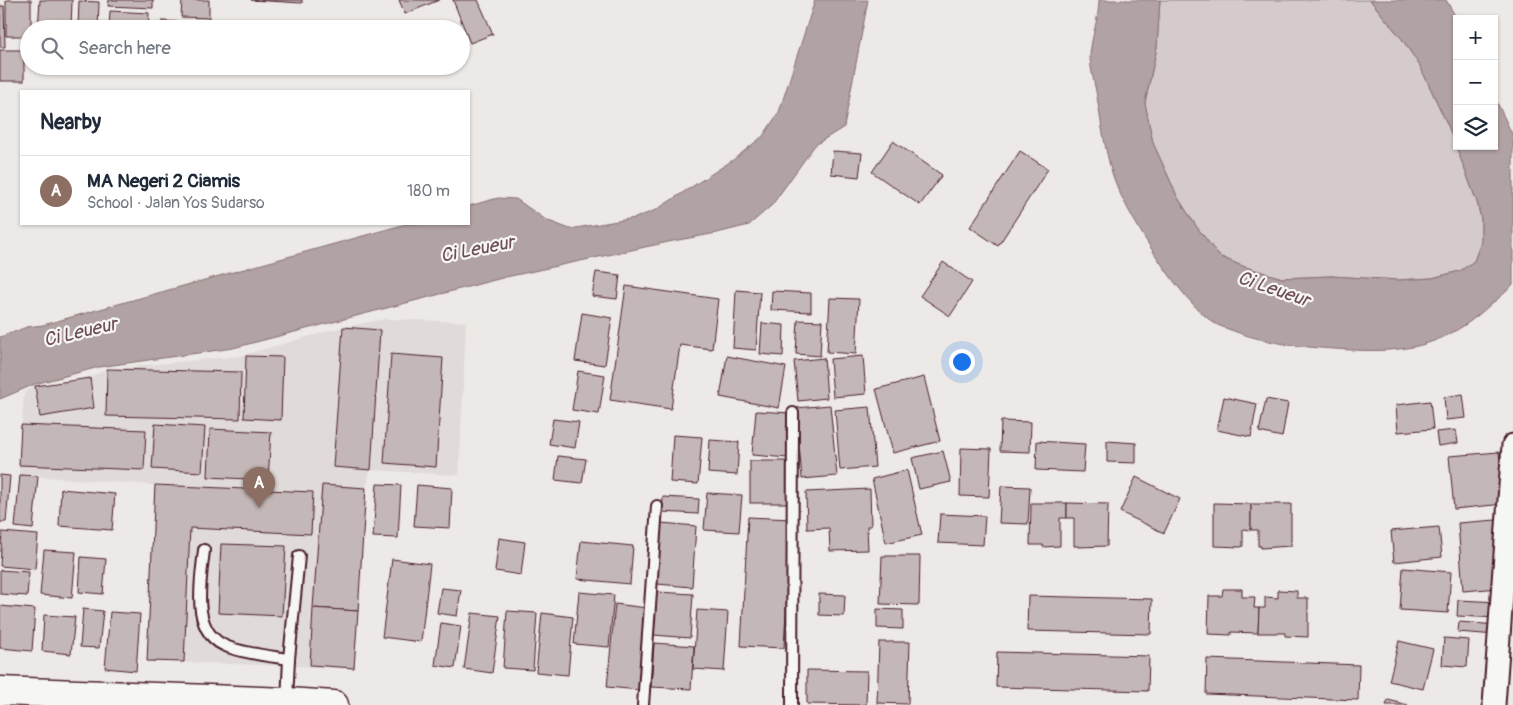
<!DOCTYPE html>
<meta charset="utf-8">
<style>
:root{--surface:#fff;--page:#f2f2f3;--text:#1f2937;--muted:#747a83;--line:#e0e1e3;--accent:#d1495b}
body{margin:0;font-family:Pangolin,sans-serif;background:var(--page);color:var(--text)}
.controls{position:absolute;right:15px;top:15px;display:grid;overflow:hidden;border-radius:0px;box-shadow:0 1px 4px #0004}
.controls button{width:45px;height:45px;display:grid;place-items:center;padding:0;border:0;border-bottom:1px solid var(--line);background:var(--surface);color:var(--text);font:25px sans-serif}
.you{position:absolute;left:961px;top:361px;width:18px;height:18px;margin:-12px;border:4px solid #fff;border-radius:50%;background:#1a73e8;box-shadow:0 0 0 8px #1a73e833}
.badge{display:grid;place-items:center;width:32px;height:32px;border-radius:50%;background:var(--accent);color:#fff;font-size:16px;font-weight:700}
.pin{position:absolute;translate:-50% -41px;filter:drop-shadow(0 1px 2px #0008)}
.pin::after{content:'';position:absolute;top:26px;width:18px;height:15px;background:inherit;clip-path:polygon(0 0,100% 0,50% 100%)}
.list{margin:0;padding:0;list-style:none}
h2{display:flex;justify-content:space-between;align-items:center;height:65px;margin:0;padding:0 20px;font-size:21px}
h2 small{font-size:16px;font-weight:400;color:var(--muted)}
.list li{display:grid;grid-template-columns:32px 1fr auto;gap:15px;align-items:center;box-sizing:border-box;height:70px;padding:0 20px;border-top:1px solid var(--line)}
.list b{display:block;font-size:19px;white-space:nowrap}
.list p{margin:0;font-size:16px;white-space:nowrap;color:var(--muted)}
.list em{font-size:16px;font-style:normal;color:var(--muted)}
.icon{flex:none;width:28px;height:28px;fill:none;stroke:currentColor;stroke-width:2;stroke-linecap:round;stroke-linejoin:round}
.map{position:relative;flex:none;width:1513px;height:705px;overflow:hidden}
.search{position:absolute;background:var(--surface);box-shadow:0 1px 4px #0004;left:20px;top:20px;width:450px;height:55px;display:flex;align-items:center;gap:12px;box-sizing:border-box;padding:0 18px;border-radius:28px;color:var(--muted);font-size:19px}
.panel{position:absolute;background:var(--surface);box-shadow:0 1px 4px #0004;left:20px;top:90px;width:450px;height:135px;border-radius:0px}
.map>svg:first-child{display:block}
</style>
<div class="map">
<svg width="1513" height="705" viewBox="0 0 1513 705">
<rect width="100%" height="100%" fill="#ece9e6"/>
<filter id="ink" filterUnits="userSpaceOnUse"><feTurbulence type="fractalNoise" baseFrequency=".02" numOctaves="2"/><feDisplacementMap in="SourceGraphic" scale="10" xChannelSelector="R" yChannelSelector="G"/><feConvolveMatrix kernelMatrix="1 2 1 2 8 2 1 2 1" color-interpolation-filters="sRGB"/></filter>
<g filter="url(#ink)">
<path fill="#e0dad8" d="M385 319 466 322 459 475 370 470 366 488 354 668 147 661 154 485 19 475 24 393 35 386 89 378 107 369 240 356 343 327Z"/>
<path fill="#d4cbca" stroke="#8f757a" d="M1160 0H1370L1402 39 1420 66 1449 128 1477 202 1481 219V242L1474 261 1460 271 1432 278 1398 280 1331 276 1282 278 1242 266 1219 256 1196 226 1178 198 1153 143 1145 103 1157 47Z"/>
<g fill="#b1a2a3" stroke="#886e73">
<path d="M815 0H868L844 127 815 145 772 205 749 225 717 233 673 241 506 277 233 348 99 367 35 384 0 399V337L27 327 43 325 406 224H469V206L498 198 516 199 546 220 570 229 635 218 656 210 733 160 763 136 779 112Z"/>
<path d="M1099 0H1160L1157 47 1145 103 1153 143 1178 198 1196 226 1219 256 1242 266 1282 278 1331 276 1398 280 1432 278 1460 271 1474 261 1481 242V219L1477 202 1449 128 1420 66 1402 39 1370 0H1446L1457 19V146H1494V96L1513 136V284C1507 292 1499 298 1491 304 1448 344 1411 353 1353 350 1312 348 1269 345 1231 330 1225 328 1219 326 1214 323 1180 300 1135 226 1118 189 1106 161 1102 127 1097 97 1095 84 1090 69 1090 56 1091 37 1099 19 1099 0Z"/>
</g>
<g fill="#c4b7b7" stroke="#4a1f2b">
<path d="M6 0H31V29H29V36H6Z"/>
<path d="M40 0H72L71 29H38Z"/>
<path d="M109 0H153V8L108 6Z"/>
<path d="M182 0H209V18L181 17Z"/>
<path d="M251 0H302V3Z"/>
<path d="M399 0H439L405 14Z"/>
<path d="M453 0H478L493 34 470 43Z"/>
<path d="M79 1 99 2 98 29H78Z"/>
<path d="M0 6H4L5 47H0Z"/>
<path d="M110 11 149 13 148 29H109Z"/>
<path d="M162 21 182 22 181 29H161Z"/>
<rect x="0" y="50" width="24" height="31"/>
<path d="M893 141 942 175 920 205 872 172Z"/>
<path d="M833 151 862 153 859 177 831 174Z"/>
<path d="M1020 151 1048 169 998 246 970 227Z"/>
<path d="M943 262 972 282 950 316 920 296Z"/>
<path d="M596 272 620 275 617 299 592 296Z"/>
<path d="M626 286 718 299 712 349 680 345 671 409 610 400Z"/>
<path d="M736 290 760 292 756 350 733 348Z"/>
<path d="M772 291 811 293V312L771 310Z"/>
<path d="M830 298 859 299 856 354 827 352Z"/>
<path d="M582 313 612 318 605 365 575 361Z"/>
<path d="M798 320 822 321 820 356 796 354Z"/>
<path d="M762 323 784 325 783 356 760 354Z"/>
<path d="M343 327 380 330 371 470 333 467Z"/>
<path d="M391 354 443 358 436 467 384 463Z"/>
<path d="M246 356 283 357 281 420 244 418Z"/>
<path d="M727 356 786 367 779 408 720 397Z"/>
<path d="M863 356 866 394 833 397 830 359Z"/>
<path d="M824 358 827 398 798 401 794 361Z"/>
<path d="M107 369 241 372 240 419 106 416Z"/>
<path d="M578 371 605 375 599 414 572 410Z"/>
<path d="M924 377 940 441 893 453 876 389Z"/>
<path d="M90 378 94 408 40 417 35 386Z"/>
<path d="M1463 394 1466 418 1446 420 1444 397Z"/>
<path d="M1224 397 1257 404 1251 437 1217 430Z"/>
<path d="M1266 399 1288 403 1282 437 1259 432Z"/>
<path d="M1430 401 1433 429 1398 432 1396 405Z"/>
<path d="M830 405 837 476 802 479 796 408Z"/>
<path d="M870 407 875 467 840 470 835 410Z"/>
<path d="M756 411 791 413 788 458 752 455Z"/>
<path d="M553 419 579 422 575 448 549 444Z"/>
<path d="M1001 421 1031 422 1030 452 1000 451Z"/>
<path d="M155 424 205 427 202 472 152 469Z"/>
<path d="M21 425 146 430 144 470 19 465Z"/>
<path d="M210 429 271 432 268 480 208 477Z"/>
<path d="M1456 430 1458 443 1438 446 1436 432Z"/>
<path d="M673 435 702 437 698 484 670 482Z"/>
<path d="M710 440 739 442 737 475 708 473Z"/>
<path d="M1037 441 1085 444 1083 472 1036 470Z"/>
<path d="M1107 441 1136 443V463L1107 462Z"/>
<path d="M961 448 991 449 989 497 960 496Z"/>
<path d="M943 451 951 482 919 489 912 458Z"/>
<path d="M1499 452 1504 504 1454 509 1449 456Z"/>
<path d="M558 456 586 459 582 483 555 480Z"/>
<rect x="750" y="461" width="42" height="42"/>
<path d="M907 470 922 535 886 543 872 479Z"/>
<path d="M0 475 10 476 6 522H0Z"/>
<path d="M20 475 38 476 33 529 15 527Z"/>
<path d="M1136 477 1180 499 1164 533 1120 512Z"/>
<path d="M377 484 401 485 398 538 373 537Z"/>
<path d="M155 485 313 492 311 534 190 528 184 662 147 661Z"/>
<path d="M322 485 366 488 358 611 313 608Z"/>
<path d="M417 485 452 488 450 528 414 526Z"/>
<path d="M1001 486 1030 487 1028 524 999 523Z"/>
<path d="M61 489 115 494 112 530 59 526Z"/>
<path d="M870 489 871 526H867L868 550 830 551 829 528 807 529 806 492Z"/>
<path d="M707 493 742 495 739 532 704 530Z"/>
<path d="M663 497 699 499 698 514 662 512Z"/>
<path d="M1031 503H1067V518H1060V546L1043 547V545H1030Z"/>
<path d="M1067 503 1108 504 1107 546 1078 547V546H1074V518H1067Z"/>
<path d="M1214 503 1251 504V530L1243 529V546L1241 547 1214 546Z"/>
<path d="M1251 504H1291V546L1261 548V546H1258V530H1251Z"/>
<path d="M940 514 985 516 983 545 938 543Z"/>
<path d="M748 517 791 519 784 648 741 646Z"/>
<path d="M1496 520 1500 588 1463 591 1458 523Z"/>
<path d="M661 523 696 526 692 587 657 584Z"/>
<path d="M1439 527 1442 557 1394 562 1391 531Z"/>
<path d="M2 532 38 535 35 569 0 566Z"/>
<path d="M499 538 525 542 521 575 495 571Z"/>
<path d="M581 541 633 546 630 584 577 579Z"/>
<path d="M221 544 286 546 282 616 218 613Z"/>
<path d="M44 550 76 552 72 598 40 595Z"/>
<path d="M882 556H920L919 605 880 604Z"/>
<path d="M81 557 106 559 103 594 79 592Z"/>
<path d="M392 559 430 564 421 642 382 637Z"/>
<path d="M1403 568 1451 572 1448 613 1400 610Z"/>
<path d="M0 570 29 572 27 596 0 594Z"/>
<path d="M441 588 461 590 457 616 437 613Z"/>
<path d="M1223 589H1242V597H1255L1254 608H1259L1258 633 1231 632V635L1208 634 1209 596H1222Z"/>
<path d="M1278 590 1297 591V598H1308V637L1285 636V633H1258L1259 608H1265V597L1278 598Z"/>
<path d="M579 592 614 595 609 647 574 644Z"/>
<path d="M657 592 693 594 690 638 654 635Z"/>
<path d="M819 594 845 595 844 616 819 615Z"/>
<path d="M1028 596 1152 599 1151 634 1027 631Z"/>
<path d="M1458 600 1499 602 1498 618 1457 616Z"/>
<path d="M615 604 647 608 639 690 607 687Z"/>
<path d="M0 606 35 609 32 651 0 648Z"/>
<path d="M313 608 358 611 354 668 310 665Z"/>
<path d="M83 609 103 611 99 648 80 647Z"/>
<path d="M877 609 903 610V629L877 628Z"/>
<path d="M697 610 728 612 724 671 693 669Z"/>
<path d="M507 611 537 613 533 670 503 668Z"/>
<path d="M110 612 140 614 136 671 105 668Z"/>
<path d="M472 613 500 616 492 673 464 669Z"/>
<path d="M542 613 573 617 568 675 536 672Z"/>
<path d="M44 615 75 617 71 654 42 651Z"/>
<path d="M1459 622 1497 625 1496 635 1458 632Z"/>
<path d="M441 623 461 626 455 668 435 665Z"/>
<path d="M1444 638 1469 640 1467 667 1442 665Z"/>
<path d="M1399 641 1433 649 1423 689 1389 681Z"/>
<path d="M879 642H910L908 704 877 703Z"/>
<path d="M654 643 694 646 691 689 651 687Z"/>
<path d="M997 652 1149 656 1148 691 996 687Z"/>
<path d="M1207 659 1359 665 1358 700 1206 694Z"/>
<path d="M807 670 867 671 866 705 807 704Z"/>
<path d="M1388 700 1408 705H1386Z"/>
</g>
<g fill="none" stroke-linecap="round" stroke-linejoin="round">
<defs>
<g id="lane">
<path d="M204 550C201 581 189 633 228 647 247 654 269 656 289 659"/>
<path d="M287 701 289 659 299 556"/>
<path d="M643 705 657 506"/>
<path d="M792 705 793 413"/>
</g>
<path id="street" d="M1494 705 1513 445"/>
<path id="secondary" d="M0 691 287 702 334 705"/>
</defs>
<use href="#lane" stroke="#4a1f2b" stroke-width="14"/>
<use href="#street" stroke="#4a1f2b" stroke-width="25"/>
<use href="#secondary" stroke="#4a1f2b" stroke-width="31"/>
<use href="#lane" stroke="#f6f6f2" stroke-width="10"/>
<use href="#street" stroke="#f6f6f2" stroke-width="21"/>
<use href="#secondary" stroke="#f6f6f2" stroke-width="28"/>
</g>
</g>
<g text-anchor="middle" stroke-width="4.5" stroke-linejoin="round" paint-order="stroke">
<g font-size="19" font-style="italic" fill="#6e4d55" stroke="#f6f6f2">
<text transform="translate(477 248) rotate(-11)" y="7">Ci Leueur</text>
<text transform="translate(1274 288) rotate(19)" y="7">Ci Leueur</text>
<text transform="translate(80 331) rotate(-13)" y="7">Ci Leueur</text>
</g>
</g>
</svg>
<div class="controls">
<button>+</button>
<button>−</button>
<button><svg class="icon" aria-label="layers" viewBox="0 0 24 24"><path d="M12 4l9 5-9 5-9-5zM3 14l9 5 9-5"/></svg></button>
</div>
<div class="you"></div>
<div class="pin badge" style="left:259px;top:508px;background:#8d6e63">A</div>
<div class="search"><svg class="icon" aria-label="search" viewBox="0 0 24 24"><circle cx="10" cy="10" r="6"/><path d="M15 15l6 6"/></svg>Search here</div>
<section class="panel">
<h2>Nearby<small></small></h2>
<ul class="list">
<li><span class="badge" style="background:#8d6e63">A</span><div><b>MA Negeri 2 Ciamis</b><p>School · Jalan Yos Sudarso</p></div><em>180 m</em></li>
</ul>
</section>
</div>
